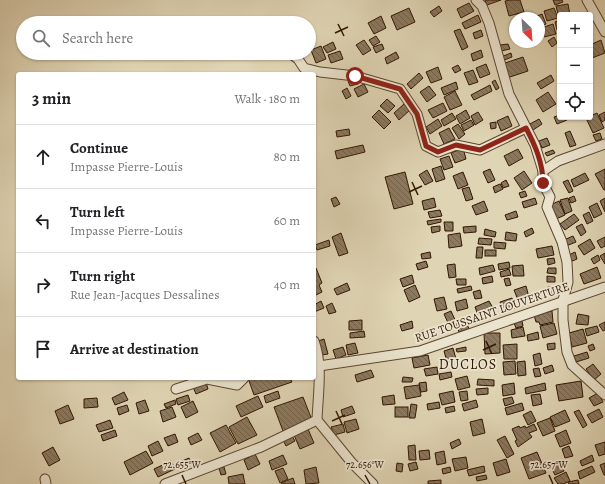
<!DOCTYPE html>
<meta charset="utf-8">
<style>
:root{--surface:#fff;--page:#f6f6f6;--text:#202124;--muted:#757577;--line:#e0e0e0}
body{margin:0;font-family:Alegreya,serif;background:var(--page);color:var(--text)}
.controls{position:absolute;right:12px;top:12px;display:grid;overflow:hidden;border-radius:4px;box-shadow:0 1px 3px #0004}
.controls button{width:36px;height:36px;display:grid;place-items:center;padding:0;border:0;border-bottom:1px solid var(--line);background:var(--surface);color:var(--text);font:20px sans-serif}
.compass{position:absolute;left:509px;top:12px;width:36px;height:36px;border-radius:50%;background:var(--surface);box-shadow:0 1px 3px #0004;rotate:155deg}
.stop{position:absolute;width:12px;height:12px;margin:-9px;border:3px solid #8f2418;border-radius:50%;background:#fff}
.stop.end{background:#8f2418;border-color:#fff;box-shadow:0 1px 4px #0008}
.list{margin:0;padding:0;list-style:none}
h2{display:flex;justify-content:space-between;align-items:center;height:52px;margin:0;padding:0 16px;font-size:17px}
h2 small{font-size:13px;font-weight:400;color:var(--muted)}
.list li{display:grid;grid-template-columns:26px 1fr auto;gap:12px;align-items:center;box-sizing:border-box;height:64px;padding:0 16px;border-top:1px solid var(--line)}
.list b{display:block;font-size:15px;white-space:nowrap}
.list p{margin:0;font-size:13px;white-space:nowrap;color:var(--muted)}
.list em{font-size:13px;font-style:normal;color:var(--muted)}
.icon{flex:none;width:22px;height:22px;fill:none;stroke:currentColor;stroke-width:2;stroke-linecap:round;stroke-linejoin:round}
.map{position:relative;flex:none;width:605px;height:484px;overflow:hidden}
.search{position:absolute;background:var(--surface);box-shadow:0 1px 3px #0004;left:16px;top:16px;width:300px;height:44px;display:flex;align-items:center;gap:10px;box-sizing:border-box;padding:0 14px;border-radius:22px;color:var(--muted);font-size:15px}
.panel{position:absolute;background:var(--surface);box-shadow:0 1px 3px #0004;left:16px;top:72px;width:300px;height:308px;border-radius:4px}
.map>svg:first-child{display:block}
</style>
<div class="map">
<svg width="605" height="484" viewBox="0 0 605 484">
<defs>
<pattern id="building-back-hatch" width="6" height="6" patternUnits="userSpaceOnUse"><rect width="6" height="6" fill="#8c795f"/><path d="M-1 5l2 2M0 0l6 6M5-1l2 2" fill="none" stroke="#73624c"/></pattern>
</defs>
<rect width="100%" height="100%" fill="#dfd4b3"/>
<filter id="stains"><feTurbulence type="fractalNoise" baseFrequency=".005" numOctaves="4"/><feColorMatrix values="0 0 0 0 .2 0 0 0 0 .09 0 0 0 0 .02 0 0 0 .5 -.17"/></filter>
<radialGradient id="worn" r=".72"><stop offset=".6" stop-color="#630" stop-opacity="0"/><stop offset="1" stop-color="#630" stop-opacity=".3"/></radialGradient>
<g fill="url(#building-back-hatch)" stroke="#321703">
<path d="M485 0H501L487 5Z"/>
<path d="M510 0H520L524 12 509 16 505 1Z"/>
<path d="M553 0H562L563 2 555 5Z"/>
<path d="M469 3 474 11 461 18 457 9Z"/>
<path d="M568 4 570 15H560L559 18 556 6Z"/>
<path d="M439 6 442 11 434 17 430 12Z"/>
<path d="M409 8 415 22 397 30 391 16Z"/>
<path d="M554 8 558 18 547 21 544 11Z"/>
<path d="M542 14 546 24 539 27V18H532Z"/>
<path d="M478 15 481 22 465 29 462 23Z"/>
<path d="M381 16 386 28 374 34 368 23Z"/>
<path d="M560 20V30H557L555 22Z"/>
<path d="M553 24 556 34 544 37 541 28Z"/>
<path d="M460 29 468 47 462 50 454 31Z"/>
<path d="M481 30 483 36 475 39 473 33Z"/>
<path d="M376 36 380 42 373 46 369 40Z"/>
<path d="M554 37 557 43 552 47 548 41Z"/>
<path d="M364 40 371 50 363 55 356 45Z"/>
<path d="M601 40 605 53 592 58 590 45Z"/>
<path d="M333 42 336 49 327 53 323 47Z"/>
<path d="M382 44 384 49 376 53 373 47Z"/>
<path d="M508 44 510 49 501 51 500 45Z"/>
<path d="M321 46 326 59 316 63 311 50Z"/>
<path d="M481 50 483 57 473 61 471 54Z"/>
<path d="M340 51 343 59 331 63 328 55Z"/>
<path d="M396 52 399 58 387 64 385 58Z"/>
<path d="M511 53 512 57 502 61 501 57Z"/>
<path d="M523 57 528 71 507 78 502 64Z"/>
<path d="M486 64 490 74 480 78 476 68Z"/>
<path d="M458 65 461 70 455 73 452 68Z"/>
<path d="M438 67 442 79 431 83 426 72Z"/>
<path d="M473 70 478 82 469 85 464 73Z"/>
<path d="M419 73 423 78 411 89 407 84Z"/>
<path d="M551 75 554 81 541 89 537 83Z"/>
<path d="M356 78 358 84 350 86 348 81Z"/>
<path d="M495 80 499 88 496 90 492 82Z"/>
<path d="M456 82 458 89 444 95 441 88Z"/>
<path d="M364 84 368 92 358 97 354 89Z"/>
<path d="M490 85 492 91 474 100 471 95Z"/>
<path d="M429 86 436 95 427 102 420 92Z"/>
<path d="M347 88 351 96 346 99 342 91Z"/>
<path d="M455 91 462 105 450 110 444 97Z"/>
<path d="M548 92 556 104 543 112 536 100Z"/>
<path d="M387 99 395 106 388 113 380 106Z"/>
<path d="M443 103 447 111 433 118 428 110Z"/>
<path d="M404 104 410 110 399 120 394 113Z"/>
<path d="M379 110 391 122 384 129 372 117Z"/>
<path d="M466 110 470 118 460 124 456 116Z"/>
<path d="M478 112 483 120 475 125 471 116Z"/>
<path d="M605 112V120L602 122 599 115Z"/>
<path d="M452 113 456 119 444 126 441 120Z"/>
<path d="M597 113 604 128 593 133 586 118Z"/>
<path d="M560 115V117H566L567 120 557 124 554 117Z"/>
<path d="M508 116 512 126 501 131 497 121Z"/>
<path d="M438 119 442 126 430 134 426 127Z"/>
<path d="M539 119 542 124 533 130 530 124Z"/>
<path d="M471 120 474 125 464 131 461 125Z"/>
<path d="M496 122V128L491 129 490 123Z"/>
<path d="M458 124 465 134 459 139 452 128Z"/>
<path d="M449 128 455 139 444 144 439 133Z"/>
<path d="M349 129 350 135 337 137 336 131Z"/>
<path d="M570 131 576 145 570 147 565 133Z"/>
<path d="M600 133 602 139 596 141 593 135Z"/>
<path d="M547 138 550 145 542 148 539 141Z"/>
<path d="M363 145 365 152 337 159 335 151Z"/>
<path d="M463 148 466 159 455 163 451 153Z"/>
<path d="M518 149 523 158 509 166 504 156Z"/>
<path d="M553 150 555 153 547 156 545 153Z"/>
<path d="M449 156 453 167 444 170 440 159Z"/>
<path d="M441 166 445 179 436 182 432 169Z"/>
<path d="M490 169 495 180 488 183 483 172Z"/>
<path d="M605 169V190H604L595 174Z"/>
<path d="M427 170 433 181 425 185 419 175Z"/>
<path d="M524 171 532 183 522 190 514 178Z"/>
<path d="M405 172 413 204 394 209 385 177Z"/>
<path d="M463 172 468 185 458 189 453 176Z"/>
<path d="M585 173 589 180 574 187 571 180Z"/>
<path d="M506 180 509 186 503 188 501 183Z"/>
<path d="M568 180 573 191 569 193 563 182Z"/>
<path d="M500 184 503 189 495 193 493 187Z"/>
<path d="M469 187 473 199 466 201 462 189Z"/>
<path d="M525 191 527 196 521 198 519 193Z"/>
<path d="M574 196 576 201 571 203 569 198Z"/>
<path d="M336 197 340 204 334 207 331 199Z"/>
<path d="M434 198 436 207 424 210 422 201Z"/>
<path d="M535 198 537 204 524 208 522 202Z"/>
<path d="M568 198 572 211 565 214 560 200Z"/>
<path d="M605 198V212L600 201Z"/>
<path d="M484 201 488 211 476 215 472 206Z"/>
<path d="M559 201 565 215 554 220 548 206Z"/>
<path d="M597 203 602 214 594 218 589 207Z"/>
<path d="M440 210 442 216 430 218 428 212Z"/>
<path d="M516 211 518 217 507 220 505 215Z"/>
<path d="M589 212 593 221 587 224 583 215Z"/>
<path d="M574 214 579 220 565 230 560 224Z"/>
<path d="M441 219V222L428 225 427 221Z"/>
<path d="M444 222H453V231H445Z"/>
<path d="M582 224 586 232 581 236 576 227Z"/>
<path d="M440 226V231L432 233 431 227Z"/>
<path d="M476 226V232L464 233 463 227Z"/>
<path d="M532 228 534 233 526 237 524 232Z"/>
<path d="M485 229 496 232 495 237 484 235Z"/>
<path d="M506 232 517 234 516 241 505 240Z"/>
<path d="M341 233 348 253 339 256 332 237Z"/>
<path d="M460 233 462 246 449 248 448 235Z"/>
<path d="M573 236 576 242 566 246 564 240Z"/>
<path d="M605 237V246L601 248 597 241Z"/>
<path d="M479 238 492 239 491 245 478 244Z"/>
<path d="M590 239 595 248 584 255 578 246Z"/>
<path d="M329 240 330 246 317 250 315 245Z"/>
<path d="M494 242 506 243 505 249 494 248Z"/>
<path d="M552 246 554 255 538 258 536 249Z"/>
<path d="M477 247H483L482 258H476Z"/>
<rect x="485" y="250" width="11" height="6"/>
<path d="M430 252 431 258 422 259 421 254Z"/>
<path d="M575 252 577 259 570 262 567 256Z"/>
<path d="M605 253V264L600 256Z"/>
<path d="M598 255 600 260 594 264 591 259Z"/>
<path d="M554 258 555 263 548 265 547 259Z"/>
<path d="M426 261 428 267 418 270 416 264Z"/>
<path d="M509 262 510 268 499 270 498 264Z"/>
<path d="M455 264 456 277 449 278 447 265Z"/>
<path d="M493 265 495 271 480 275 479 268Z"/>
<path d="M523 265 524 276H513L512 266Z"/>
<path d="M597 267 601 278 584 284 580 274Z"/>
<path d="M316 268 322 283 319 285 322 292 314 296V269Z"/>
<path d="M548 268H556V274L547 273Z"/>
<path d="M509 269 511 275 501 277 500 272Z"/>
<path d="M412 275 414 283 403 287 400 279Z"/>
<path d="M492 276 493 282 483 284 482 278Z"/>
<path d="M547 276 555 277V282H547Z"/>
<path d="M509 278 511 285 506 286 504 279Z"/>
<path d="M456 279H466V285H457Z"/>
<path d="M347 283 350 290 337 295 334 289Z"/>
<path d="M415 285 420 297 409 302 404 290Z"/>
<path d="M471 286 472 290 458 293 457 289Z"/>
<path d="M526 286 529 297 518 300 514 290Z"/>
<path d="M548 287H556V294L547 293Z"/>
<path d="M480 290 482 298 475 299 473 292Z"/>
<path d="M444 297 447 309 437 311 434 299Z"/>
<path d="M512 298 515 308 503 312 500 302Z"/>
<path d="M466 299 468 308 457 311 455 302Z"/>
<path d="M321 301 324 308 314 312V305Z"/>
<path d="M489 301 493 308 478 315 475 307Z"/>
<path d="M332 303 336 312 329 314 326 306Z"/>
<path d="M451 311 456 322 449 325 444 314Z"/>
<path d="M552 311 553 322 540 325 539 322H536L534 315Z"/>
<path d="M578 314 589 316 588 325 576 324Z"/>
<path d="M465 319 469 329 459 332 456 323Z"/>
<path d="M362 320V330H349V321Z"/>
<path d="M412 321 413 328 402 331 400 325Z"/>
<path d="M522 321 523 326 516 328 514 323Z"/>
<path d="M605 322V330L603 331 599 325Z"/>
<path d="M554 323 557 334 543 338 540 326Z"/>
<path d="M597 326 599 332 587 336 585 329Z"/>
<path d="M523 327 525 336 512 338 511 330Z"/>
<path d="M583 329 587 343 572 347 569 333Z"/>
<path d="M424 330 426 333 419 336 418 333Z"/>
<path d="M364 331 365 337 350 338V333Z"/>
<path d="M433 332 435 337 429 339 428 333Z"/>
<path d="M538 332 539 339 528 341 527 335Z"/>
<path d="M484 333H500V353L485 354Z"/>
<path d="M324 339 328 354 322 355 318 341Z"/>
<path d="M355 343 358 353 348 355 346 345Z"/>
<path d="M555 343V349L548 350 547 344Z"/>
<path d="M517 344V359H504L503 345Z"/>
<path d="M593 344 595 349 590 351 588 346Z"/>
<path d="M343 347 346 355 336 359 333 350Z"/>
<path d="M466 347V351L457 352 456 349Z"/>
<path d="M453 348 456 359 447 362 444 351Z"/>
<path d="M587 352 589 358 576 362 574 356Z"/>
<path d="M540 353 542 364 535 366 533 355Z"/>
<path d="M428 355 430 365 414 368 412 358Z"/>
<path d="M515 361 516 374 504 375 503 362Z"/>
<path d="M525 361 526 375 518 376 517 362Z"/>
<path d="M593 364 601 374 594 380 586 369Z"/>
<path d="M552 365 554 371 545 374 543 368Z"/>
<path d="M437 367 438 374 426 376 424 369Z"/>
<path d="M539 368 541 376 535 377 533 369Z"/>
<path d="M371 370 374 377 357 382 355 375Z"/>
<path d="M451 372 452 377 440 380 439 374Z"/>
<path d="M467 376 470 387 458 390 455 379Z"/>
<path d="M403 377 413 378 412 382H402Z"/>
<path d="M248 378H290L292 382 254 395Z"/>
<path d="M478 379 494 380V386L477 385Z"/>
<path d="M581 381 583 397 559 401 556 385Z"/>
<path d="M206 382 208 389 196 394 193 387Z"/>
<path d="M426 382 427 391 421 392 419 383Z"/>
<path d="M514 383 515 394 503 396 502 385Z"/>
<path d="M545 383 546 390 526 394 525 388Z"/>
<path d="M419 385 421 396 406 399 404 387Z"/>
<path d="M488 388V394L477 395 476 389Z"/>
<path d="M278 391 280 398 266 403 264 396Z"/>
<path d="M453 391 455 402 442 405 439 394Z"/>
<path d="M467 391 468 400 461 401 459 392Z"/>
<path d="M124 392 128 400 115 405 112 398Z"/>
<path d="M598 393 603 402 594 406 589 398Z"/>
<path d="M540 394 542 404 533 406 531 395Z"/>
<path d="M188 395 190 401 178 405 176 399Z"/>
<path d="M394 395 395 404 383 405 382 397Z"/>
<path d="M258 396 263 407 241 417 236 406Z"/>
<path d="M303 397 312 420 283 431 274 407Z"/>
<path d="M512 397 514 403 505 406 503 399Z"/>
<path d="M97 398 98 407 84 408V399Z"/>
<path d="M145 400 149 411 139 414 136 403Z"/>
<path d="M175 400 176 404 166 408 164 404Z"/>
<path d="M476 400 478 407 464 411 462 404Z"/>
<path d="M193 401 198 412 186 418 181 407Z"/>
<path d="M439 402 440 408 428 410 427 404Z"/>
<path d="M522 403 524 410 507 415 505 408Z"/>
<path d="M411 404 417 405 415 418H409Z"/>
<path d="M68 405 74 419 60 424 55 411Z"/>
<path d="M127 405 129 411 119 415 117 408Z"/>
<path d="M352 406 355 413 343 417 341 410Z"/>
<path d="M454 406 455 411 446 413 445 408Z"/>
<path d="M172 407 176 417 163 422 160 411Z"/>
<rect x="395" y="407" width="13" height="10"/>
<path d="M599 409 603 417 592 423 587 415Z"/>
<path d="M565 410 570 421 555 427 550 417Z"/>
<path d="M579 410 587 425 583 428 574 412Z"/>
<path d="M531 411 536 421 528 425 523 415Z"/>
<path d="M247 417 257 435 238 444 229 427Z"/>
<path d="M550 418 555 431 543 436 537 423Z"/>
<path d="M356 419 359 429 347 433 344 422Z"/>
<path d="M482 419 485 433 473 436 470 422Z"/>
<path d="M110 420 113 428 99 432 96 425Z"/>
<path d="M343 424 345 432 334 435 331 427Z"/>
<path d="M534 424 537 430 529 433 532 437 518 447 515 441 517 440 512 429 519 426 520 428 525 426 526 428Z"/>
<path d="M226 425 236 443 220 452 210 433Z"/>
<path d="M308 429 314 443 300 449 294 435Z"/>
<path d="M115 430 117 436 103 441 101 435Z"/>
<path d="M566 430 571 443 560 447 555 435Z"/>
<path d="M198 433 202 440 191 445 188 438Z"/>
<path d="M175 434 178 442 168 446 164 438Z"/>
<path d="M292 436 295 441 286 446 283 440Z"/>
<path d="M505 436 514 454 507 458 497 440Z"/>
<path d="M459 439 461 444 452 449 450 443Z"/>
<path d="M158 441 163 451 152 456 148 446Z"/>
<path d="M605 442V454L599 456 595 445Z"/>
<path d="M415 445 416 460H409L408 446Z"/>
<path d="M569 446 573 456 565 458 562 449Z"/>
<path d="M53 447 60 460 49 466 42 453Z"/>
<path d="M429 450 430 459 420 460 419 451Z"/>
<path d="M146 451 153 463 130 475 124 462Z"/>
<path d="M444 451 446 463 437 465 435 453Z"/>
<path d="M537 452 546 473 529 479 521 458Z"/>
<path d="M255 454 260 464 248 470 244 460Z"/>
<path d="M283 455 287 464 272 470 269 461Z"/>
<path d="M592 455 594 461 582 466 580 461Z"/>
<path d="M466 457 468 468 455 471 452 459Z"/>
<path d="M189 458 192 464 184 466 182 461Z"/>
<path d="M506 459 510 472 497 476 493 463Z"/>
<path d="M171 461 175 469 158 477 154 469Z"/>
<path d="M416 462 418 469 410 471 408 464Z"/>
<path d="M397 463 403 464 402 472 396 471Z"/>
<path d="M560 463 564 471 555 475 551 467Z"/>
<path d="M605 463V475H604L600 465Z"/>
<path d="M484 466 485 472 469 476 467 470Z"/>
<path d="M592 466 595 472 580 479 578 472Z"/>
<path d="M224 467 226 474 221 475 219 468Z"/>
<path d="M316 467 319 483 306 484 304 470Z"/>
<path d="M450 467 451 472 443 474 442 469Z"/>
<path d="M283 468 288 479 280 483 275 471Z"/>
<path d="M566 472 570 481 563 484H558L554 478Z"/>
<path d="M243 474 245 484H229L228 477Z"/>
<path d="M486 475 487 479 477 481 476 477Z"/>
<path d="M293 478 295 484H282L281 483Z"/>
<path d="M441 480V484H428V481Z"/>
<path d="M578 480 579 484H569L568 482Z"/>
</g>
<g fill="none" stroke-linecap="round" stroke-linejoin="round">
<defs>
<g id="street">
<path d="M476 0 482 6 489 23 509 94 535 145 543 171V183L550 197 547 207 562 242 567 262 568 282 563 300V320L567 352 572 365 605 395"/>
<path d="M587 0 605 32"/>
<path d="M290 53 298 59 304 68 320 72 355 76 400 89 417 114 426 146 438 152 456 145 480 150 526 128"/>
<path d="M543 171 558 161 605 144"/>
<path d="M314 341C323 365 318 394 317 420L352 463 373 484"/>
<path d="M314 365 319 366 420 351 605 287"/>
<path d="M176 389 207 379 237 385 244 378"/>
<path d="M45 479 46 484"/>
<path d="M165 484 261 447 317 420"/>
</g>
</defs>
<use href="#street" stroke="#5d462f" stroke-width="11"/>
<use href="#street" stroke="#eae3ce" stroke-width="9"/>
</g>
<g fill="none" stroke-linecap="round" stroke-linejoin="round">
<path stroke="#8f2418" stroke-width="5" d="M355 76 400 89 417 114 426 146 438 152 456 145 480 150 526 128C535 145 543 163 543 183"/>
</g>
<path fill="none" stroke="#321703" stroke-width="1.5" d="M338 24 344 36M335 33 348 27M412 182 418 195M409 192 422 186M486 341 492 354M483 350 496 344M336 411 342 424M332 421 345 415M182 475 186 484M365 475 370 484M549 475 553 484"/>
<g text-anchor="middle" stroke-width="3.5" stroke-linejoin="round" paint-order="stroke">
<g font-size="12" fill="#321703" stroke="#eae3ce">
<text transform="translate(492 312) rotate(-19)" y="4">RUE TOUSSAINT LOUVERTURE</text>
</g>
<g font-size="14" letter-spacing="1" fill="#321703" stroke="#eae3ce">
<text x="468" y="369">DUCLOS</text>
</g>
</g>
<g font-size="10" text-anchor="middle" fill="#321703" stroke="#eae3ce" stroke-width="3.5" stroke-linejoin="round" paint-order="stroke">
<text x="182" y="468">72.655°W</text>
<text x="365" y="468">72.656°W</text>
<text x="549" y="468">72.657°W</text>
</g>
<rect width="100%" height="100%" filter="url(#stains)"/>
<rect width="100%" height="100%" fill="url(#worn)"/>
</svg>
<div class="controls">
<button>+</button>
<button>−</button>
<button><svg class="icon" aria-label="locate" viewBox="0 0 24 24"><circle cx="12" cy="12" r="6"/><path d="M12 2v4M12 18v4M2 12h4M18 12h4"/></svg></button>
</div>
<svg class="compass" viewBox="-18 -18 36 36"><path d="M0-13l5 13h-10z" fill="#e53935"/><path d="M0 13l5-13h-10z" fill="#757577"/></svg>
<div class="stop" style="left:355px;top:76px"></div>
<div class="stop end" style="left:543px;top:183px"></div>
<div class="search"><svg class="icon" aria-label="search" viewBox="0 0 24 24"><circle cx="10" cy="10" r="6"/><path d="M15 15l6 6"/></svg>Search here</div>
<section class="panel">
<h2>3 min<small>Walk · 180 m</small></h2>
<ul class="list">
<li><svg class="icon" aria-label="ahead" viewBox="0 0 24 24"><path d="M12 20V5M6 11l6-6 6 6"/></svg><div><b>Continue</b><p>Impasse Pierre-Louis</p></div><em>80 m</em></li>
<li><svg class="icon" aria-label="left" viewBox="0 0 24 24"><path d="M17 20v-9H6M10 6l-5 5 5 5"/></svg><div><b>Turn left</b><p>Impasse Pierre-Louis</p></div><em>60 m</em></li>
<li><svg class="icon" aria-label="right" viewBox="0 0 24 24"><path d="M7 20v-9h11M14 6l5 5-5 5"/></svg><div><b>Turn right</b><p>Rue Jean-Jacques Dessalines</p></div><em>40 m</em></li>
<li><svg class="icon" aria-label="arrive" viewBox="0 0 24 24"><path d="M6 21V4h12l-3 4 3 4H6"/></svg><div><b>Arrive at destination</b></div></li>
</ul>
</section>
</div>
